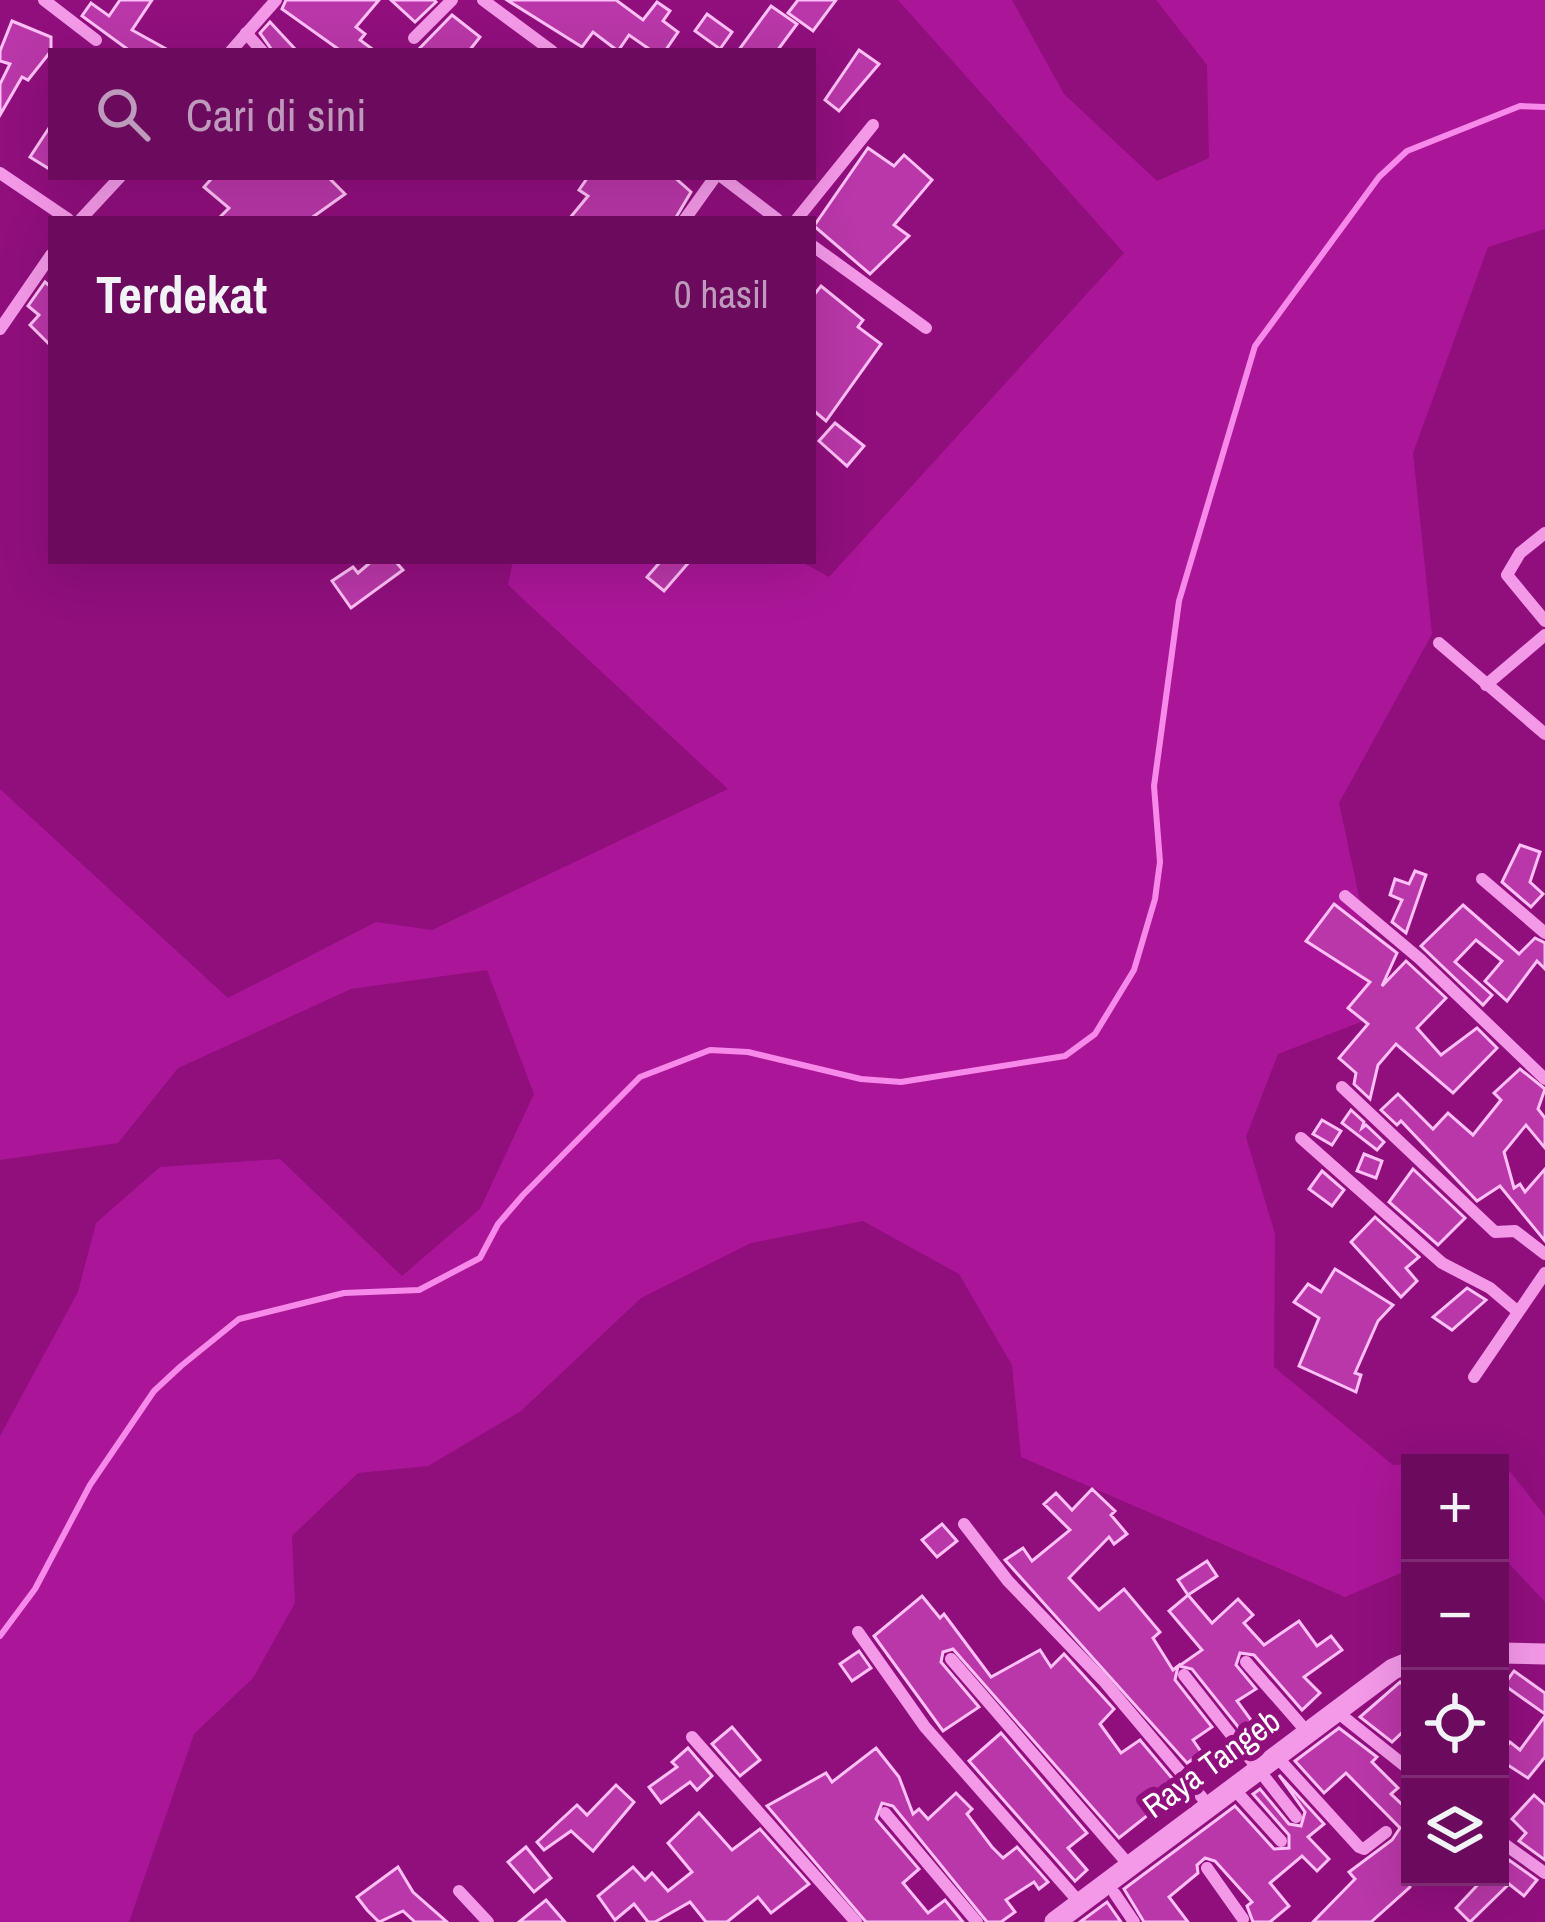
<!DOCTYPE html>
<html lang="id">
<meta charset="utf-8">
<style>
:root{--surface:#6c0b5e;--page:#741967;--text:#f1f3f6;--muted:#be9bbc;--line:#7f2b73}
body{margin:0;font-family:"Archivo Narrow",sans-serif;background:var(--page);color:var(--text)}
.controls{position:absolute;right:36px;bottom:36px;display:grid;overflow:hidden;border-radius:0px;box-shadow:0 12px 48px #0002}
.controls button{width:108px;height:108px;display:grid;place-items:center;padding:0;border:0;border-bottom:3px solid var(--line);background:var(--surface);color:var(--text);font:60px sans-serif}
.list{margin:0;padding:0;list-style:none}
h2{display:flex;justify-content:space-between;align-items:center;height:156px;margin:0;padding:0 48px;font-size:51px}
h2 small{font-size:39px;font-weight:400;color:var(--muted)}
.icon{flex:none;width:66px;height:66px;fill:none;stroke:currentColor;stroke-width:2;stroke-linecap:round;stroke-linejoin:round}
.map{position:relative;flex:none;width:1545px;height:1922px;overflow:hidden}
.search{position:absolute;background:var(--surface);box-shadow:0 12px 48px #0002;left:48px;top:48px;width:768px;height:132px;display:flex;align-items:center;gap:30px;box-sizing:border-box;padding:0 42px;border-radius:0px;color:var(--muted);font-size:45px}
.panel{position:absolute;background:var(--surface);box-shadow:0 12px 48px #0002;left:48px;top:216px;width:768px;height:348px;border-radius:0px}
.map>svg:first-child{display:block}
</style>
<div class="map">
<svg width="1545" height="1922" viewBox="0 0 1545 1922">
<rect width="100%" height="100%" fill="#900f7d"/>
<g fill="#ab1698">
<path d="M898 0H1012L1064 94 1157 181 1209 158 1207 65 1156 0H1545V229L1488 247 1413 453 1432 634 1339 803 1384 1013 1278 1054 1246 1137 1275 1234 1274 1367 1393 1465 1410 1464V1569L1345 1597 1021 1457 1012 1365 959 1274 863 1221 751 1243 641 1298 521 1411 428 1466 358 1473 292 1536 295 1603 253 1678 194 1734 129 1922H0V1436L78 1292 96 1223 160 1167 280 1159 402 1276 480 1209 534 1094 487 970 351 989 178 1068 118 1143 0 1160V789L228 998 376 922 432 930 728 789 508 585 513 561H800L829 577 1124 253Z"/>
<path d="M1501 1460 1545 1516V1602L1500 1554V1463H1435Z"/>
</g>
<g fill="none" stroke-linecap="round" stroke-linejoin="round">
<path stroke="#f789eb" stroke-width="6" d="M0 1636 35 1589 90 1485 154 1391 181 1366 239 1319 344 1293 419 1290 480 1258 498 1224 523 1195 640 1077 710 1050 748 1052 861 1079 901 1082 1065 1056 1095 1034 1134 970 1155 899 1160 862 1154 786 1179 601 1255 346 1379 177 1407 151 1520 106 1545 107"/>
</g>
<g fill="#b937a8" stroke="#febff6" stroke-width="3">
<path d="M120 0H152L132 30 170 51H130L82 16 91 3 109 16Z"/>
<path d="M286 0H379L356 27 365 34 360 40 375 51H341L282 9Z"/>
<path d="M391 0H434L436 2 415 22Z"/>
<path d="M507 0H616L643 20 657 2 670 11 663 21 678 32 665 51H652L629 35 618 51 593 32 582 47Z"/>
<path d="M798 0H836L813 31 788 13Z"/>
<path d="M771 6 797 24 777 51H738Z"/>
<path d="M707 14 732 32 720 49 695 31Z"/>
<path d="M452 15 480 37 469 51H417Z"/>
<path d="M12 21 51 37V51L28 80 22 77 0 115V84L10 64 0 61V51Z"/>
<path d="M270 22 297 51 272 50 260 33Z"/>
<path d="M859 50 879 64 839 111 825 100Z"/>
<path d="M51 125V170L30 157Z"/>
<path d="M868 148 894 166 904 155 932 180 894 225 909 236 870 274 814 226Z"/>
<path d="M213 177H328L345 194 310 219H218L229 208 204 187Z"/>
<path d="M588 177H674L691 192 675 219H569L588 196 579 190Z"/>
<path d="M45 282 51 287V346L30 325 39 315 28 306Z"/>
<path d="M821 286 863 320 858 327 881 344 826 421 813 410V296Z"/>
<path d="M835 423 864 446 847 466 819 441Z"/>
<path d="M372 561H395L403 570 351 608 332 581 353 567 358 573Z"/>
<path d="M661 561H690L664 591 647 577Z"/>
<path d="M1520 845 1540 852 1530 882 1543 894 1531 907 1502 882Z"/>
<path d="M1415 871 1426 875 1406 933 1392 922 1402 900 1390 895 1395 879 1409 884Z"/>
<path d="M1334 904 1397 953 1382 986 1406 961 1446 998 1417 1028 1441 1055 1477 1028 1497 1048 1453 1093 1396 1044 1378 1065 1370 1099 1354 1084 1356 1073 1339 1058 1368 1024 1348 1008 1370 982 1306 941Z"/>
<path d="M1463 905 1519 954 1535 938 1545 943V969L1537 961 1507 1001 1485 981 1502 961 1476 940 1455 962 1492 995 1483 1005 1421 946Z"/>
<path d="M1520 1069 1545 1089 1538 1109 1545 1118V1148L1526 1125 1504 1152 1514 1188 1520 1184 1525 1192 1545 1169V1241L1500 1186 1477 1201 1401 1121 1397 1125 1381 1110 1398 1094 1433 1129 1448 1113 1473 1135 1501 1100 1494 1093Z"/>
<path d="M1351 1110 1364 1122 1362 1128 1366 1125 1384 1142 1377 1150 1342 1123Z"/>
<path d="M1322 1120 1341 1131 1332 1145 1313 1134Z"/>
<path d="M1364 1154 1382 1161 1376 1178 1357 1171Z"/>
<path d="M1413 1169 1465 1218 1438 1245 1389 1202Z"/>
<path d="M1322 1171 1344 1190 1332 1206 1309 1189Z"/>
<path d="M1375 1217 1419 1257 1406 1268 1417 1281 1401 1297 1351 1242Z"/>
<path d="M1335 1269 1393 1305 1378 1321 1355 1373 1361 1375 1356 1392 1299 1366 1319 1318 1294 1302 1308 1284 1321 1292Z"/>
<path d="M1467 1288 1486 1300 1452 1330 1433 1317Z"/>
<path d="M1092 1489 1115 1511 1111 1515 1127 1534 1114 1544 1109 1537 1069 1578 1099 1610 1124 1589 1160 1632 1153 1638 1173 1670 1178 1666 1175 1680 1212 1727 1193 1740 1202 1753 1187 1763 1005 1560 1023 1548 1032 1561 1070 1530 1044 1504 1056 1493 1072 1510Z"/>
<path d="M942 1524 957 1541 937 1557 922 1540Z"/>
<path d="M1207 1561 1217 1576 1188 1595 1178 1580Z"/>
<path d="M1188 1595 1212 1623 1238 1599 1253 1615 1244 1623 1264 1645 1299 1621 1317 1646 1331 1636 1342 1650 1304 1677 1320 1693 1302 1710 1254 1655 1240 1653 1236 1665 1256 1689 1237 1701 1262 1735 1251 1743 1192 1669 1179 1666 1202 1650 1169 1611Z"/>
<path d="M922 1596 940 1618 944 1614 991 1677 1040 1650 1051 1667 1064 1654 1114 1709 1100 1724 1121 1753 1140 1740 1187 1796 1164 1814 1158 1807 1119 1838 953 1649 943 1652 941 1662 979 1707 943 1731 874 1636Z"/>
<path d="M859 1651 871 1668 852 1681 840 1664Z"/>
<path d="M1514 1671 1545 1693V1714L1504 1685Z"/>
<path d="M1400 1682 1410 1692V1725L1392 1742 1360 1717Z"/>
<path d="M1545 1716V1757L1528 1778 1500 1760V1754L1510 1742 1520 1750Z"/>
<path d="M732 1727 760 1760 740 1776 712 1744Z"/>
<path d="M1339 1728 1377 1757 1372 1762 1398 1788 1391 1794 1410 1812V1887L1371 1922H1313L1355 1879 1349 1872 1392 1840 1400 1828 1346 1773 1324 1793 1295 1761Z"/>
<path d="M1001 1733 1087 1833 1068 1848 1087 1870 1075 1881 969 1761Z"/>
<path d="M688 1748 712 1776 697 1790 690 1782 661 1803 649 1787 677 1767 672 1762Z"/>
<path d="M876 1748 899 1777 913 1814 919 1809 928 1819 956 1793 972 1809 967 1814 992 1847 1003 1858 1017 1847 1048 1882 1039 1889 1034 1882 1006 1900 1015 1912 1001 1922H987L893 1806 882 1803 876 1819 919 1869 903 1883 928 1913 945 1900 963 1922H866L767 1806 826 1773 832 1782Z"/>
<path d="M1279 1775 1324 1824 1308 1837 1329 1859 1317 1871 1302 1856 1270 1883 1289 1906 1270 1922H1253L1247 1906 1252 1902 1215 1861 1205 1858 1197 1865 1198 1873 1169 1897 1188 1922H1144L1124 1889 1235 1806 1274 1849 1289 1848V1835L1253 1794 1260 1789 1289 1824 1301 1826 1305 1812Z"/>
<path d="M616 1785 634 1802 593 1851 571 1831 544 1850 537 1842 577 1805 587 1815Z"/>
<path d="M1534 1795 1545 1805V1860L1519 1841 1526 1833 1512 1819Z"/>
<path d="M699 1813 732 1850 760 1829 809 1884 771 1913 758 1897 727 1922H706L690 1902 655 1922H648L634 1904 615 1920 598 1896 633 1867 645 1880 652 1873 668 1891 692 1872 668 1843Z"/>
<path d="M526 1847 551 1878 534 1892 508 1862Z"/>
<path d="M1509 1860 1537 1880 1524 1896 1509 1884 1470 1922 1456 1908 1485 1877H1500Z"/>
<path d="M398 1867 413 1892 447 1922H415L403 1911 379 1922 367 1910 357 1897Z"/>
<path d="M546 1900 565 1922H519Z"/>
<path d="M1107 1902 1121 1922H1080Z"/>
</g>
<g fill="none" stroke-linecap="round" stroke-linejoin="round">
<g stroke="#f498e8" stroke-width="12">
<path d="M44 0 96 40"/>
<path d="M483 0 552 51"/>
<path d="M246 33 262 51"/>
<path d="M414 38 452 0"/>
<path d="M231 51 276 0"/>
<path d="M0 173 68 219"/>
<path d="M722 177 777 219"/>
<path d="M81 219 120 177"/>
<path d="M685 219 715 177"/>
<path d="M797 219 873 125"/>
<path d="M813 246 926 328"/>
<path d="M0 329 51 255"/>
<path d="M1545 533 1520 553 1507 575 1545 621"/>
<path d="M1439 643 1545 734"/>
<path d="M1486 685 1545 635"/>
<path d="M1482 879 1545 933"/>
<path d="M1345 896 1420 959 1545 1079"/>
<path d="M1342 1087 1495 1232 1515 1231 1545 1254"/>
<path d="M1301 1138 1442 1263 1490 1288 1517 1311"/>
<path d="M1474 1377 1545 1273"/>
<path d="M964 1524 1008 1581 1103 1680 1210 1807"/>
<path d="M858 1632 925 1727 1080 1903"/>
<path d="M951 1659 1129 1865"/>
<path d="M1246 1662 1308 1733"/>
<path d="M1184 1675 1296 1817"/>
<path d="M1336 1711 1410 1770"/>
<path d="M692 1737 856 1922"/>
<path d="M1277 1757 1359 1847 1364 1849 1386 1832"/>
<path d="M1234 1789 1281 1841"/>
<path d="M885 1813 977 1922"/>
<path d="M1500 1841 1545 1873"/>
<path d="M1207 1868 1243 1919"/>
<path d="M459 1891 488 1922"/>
<path d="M1115 1894 1134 1922"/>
</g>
<g stroke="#f498e8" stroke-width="21">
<path d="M1500 1653 1545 1654"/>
<path d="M1055 1922 1393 1669 1410 1662"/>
</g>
</g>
<g text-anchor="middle" stroke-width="12" stroke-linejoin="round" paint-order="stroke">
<g font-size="33" fill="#fff" stroke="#900f7d">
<text transform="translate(1211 1763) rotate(-36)" y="12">Raya Tangeb</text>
</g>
</g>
</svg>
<div class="controls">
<button>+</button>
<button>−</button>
<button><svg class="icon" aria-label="locate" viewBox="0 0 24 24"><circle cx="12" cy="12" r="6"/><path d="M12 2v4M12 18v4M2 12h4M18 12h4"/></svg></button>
<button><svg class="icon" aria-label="layers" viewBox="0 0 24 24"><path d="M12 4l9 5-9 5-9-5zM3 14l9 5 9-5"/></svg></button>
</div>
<div class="search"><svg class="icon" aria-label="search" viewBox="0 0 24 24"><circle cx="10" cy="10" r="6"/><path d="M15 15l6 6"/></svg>Cari di sini</div>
<section class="panel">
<h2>Terdekat<small>0 hasil</small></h2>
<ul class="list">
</ul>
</section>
</div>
